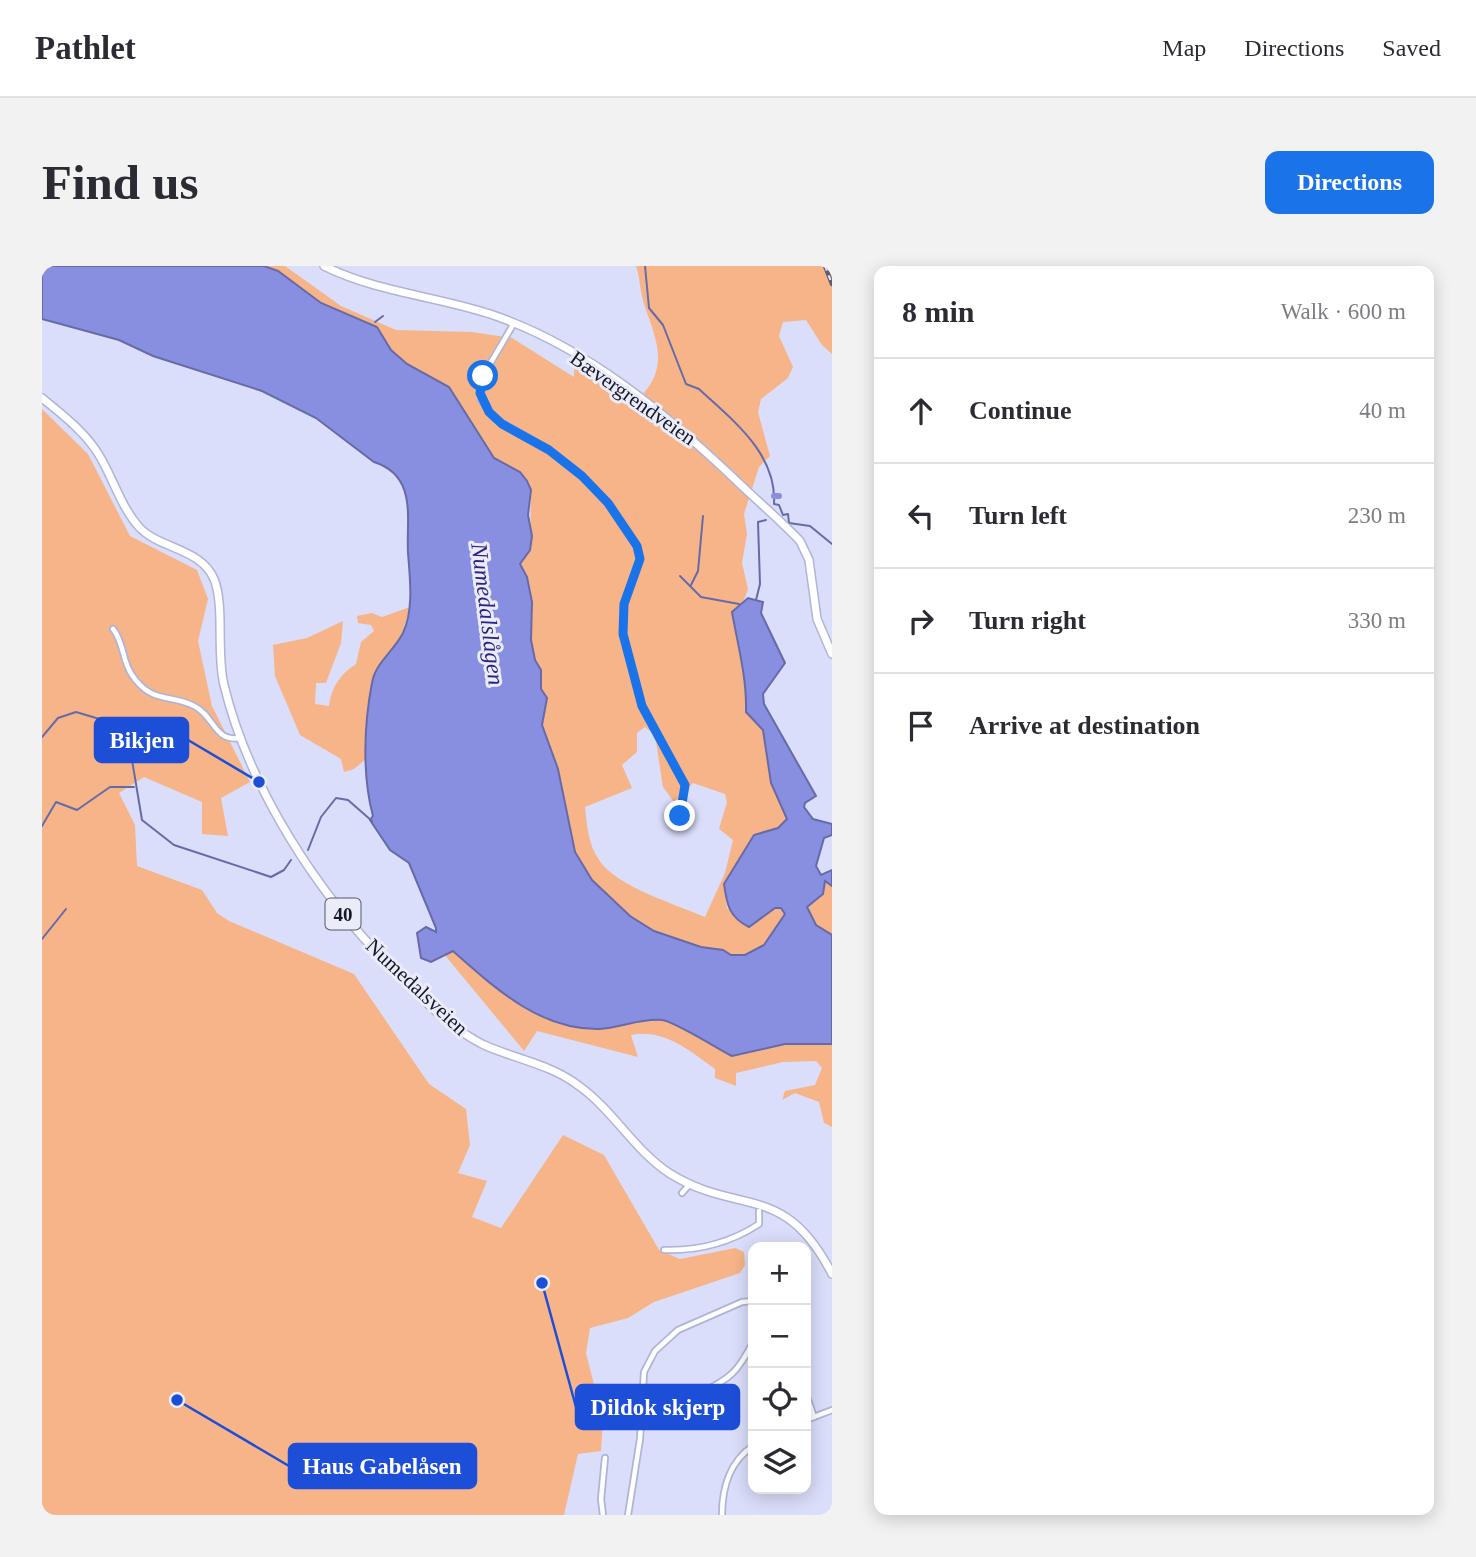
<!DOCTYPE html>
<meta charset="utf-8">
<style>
:root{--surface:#fff;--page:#f2f2f3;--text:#2b2b33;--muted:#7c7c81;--line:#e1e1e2;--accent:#1a73e8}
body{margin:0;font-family:"Times New Roman",serif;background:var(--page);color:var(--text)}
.controls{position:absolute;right:21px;bottom:21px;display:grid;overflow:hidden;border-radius:14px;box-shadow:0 4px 18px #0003}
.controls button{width:63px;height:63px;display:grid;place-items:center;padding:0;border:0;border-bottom:2px solid var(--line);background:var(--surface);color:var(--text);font:35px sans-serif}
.stop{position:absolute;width:21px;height:21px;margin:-16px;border:5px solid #1a73e8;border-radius:50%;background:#fff}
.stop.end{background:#1a73e8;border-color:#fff;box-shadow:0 2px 7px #0008}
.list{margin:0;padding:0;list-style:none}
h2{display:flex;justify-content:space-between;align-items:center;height:91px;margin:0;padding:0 28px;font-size:30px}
h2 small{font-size:23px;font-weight:400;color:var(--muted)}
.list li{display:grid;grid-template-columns:46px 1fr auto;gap:21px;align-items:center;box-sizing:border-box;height:105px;padding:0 28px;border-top:2px solid var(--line)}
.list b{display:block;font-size:26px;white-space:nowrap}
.list em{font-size:23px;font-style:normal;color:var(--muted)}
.icon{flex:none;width:38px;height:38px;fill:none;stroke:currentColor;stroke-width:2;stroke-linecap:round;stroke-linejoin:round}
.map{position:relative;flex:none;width:790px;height:1249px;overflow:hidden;border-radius:14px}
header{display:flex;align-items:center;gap:42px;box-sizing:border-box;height:98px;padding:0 35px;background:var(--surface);border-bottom:2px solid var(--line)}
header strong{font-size:33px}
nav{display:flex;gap:38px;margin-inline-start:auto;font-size:24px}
.intro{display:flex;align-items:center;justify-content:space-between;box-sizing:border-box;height:168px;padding:0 42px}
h1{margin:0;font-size:49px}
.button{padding:18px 32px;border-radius:14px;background:var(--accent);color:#fff;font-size:24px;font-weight:700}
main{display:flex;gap:42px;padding:0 42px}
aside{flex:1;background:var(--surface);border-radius:14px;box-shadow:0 4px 18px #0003}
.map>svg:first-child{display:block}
</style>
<header>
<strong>Pathlet</strong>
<nav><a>Map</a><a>Directions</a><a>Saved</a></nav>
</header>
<div class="intro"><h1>Find us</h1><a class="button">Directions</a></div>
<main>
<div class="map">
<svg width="790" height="1249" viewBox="0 0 790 1249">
<rect width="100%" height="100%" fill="#dadefa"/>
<g fill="#f6b488" fill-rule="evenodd">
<path d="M222 0H243L299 40 354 64 430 66 470 72 532 111 533 91 600 129C628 99 613 71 602 38 598 25 598 12 594 0H790V88L780 79 764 54 741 56 737 70 751 101 746 112 719 133 716 146 728 190 717 201 702 248 705 268 700 297 706 323 702 334 690 346 705 425 713 452 721 464 729 517 745 553 736 562 712 569 682 618 685 642 707 661 733 642H739L743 648 722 679 703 689H689L681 684 659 681 612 665 588 650 550 614 533 586 516 503 500 459 505 432 499 423V404L493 394 489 374 490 336 485 311 478 298 488 284 489 224 478 206 452 192 407 121 365 98 349 84 335 61 279 37 236 5ZM603 461 613 469 621 521 632 536 651 517 683 528 685 536 677 563 691 574 683 607 663 651C633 638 575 621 557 594 546 578 545 559 543 541L590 522 580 499 595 486V467Z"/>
<path d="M0 143 46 188 88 270 155 304 166 333 156 375 170 440 208 516 179 532 186 570 160 568V536L102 511 77 527 93 559 95 600 160 624 175 647 187 655 312 708 387 818 424 843 428 879 416 907 445 915 430 951 459 962 521 869 562 889 617 984 638 993 693 982 702 986 703 999 698 1007 612 1036 586 1052 548 1062 544 1087 561 1154 559 1185 536 1188 522 1249H0Z"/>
<path d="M368 341 360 368 330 413 325 492 312 503 302 506 299 493 258 469 233 410 231 379 265 372 301 355 299 377 284 417H274L273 438 287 440C289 422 298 408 314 398L319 376 332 365 329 359 316 357 315 350 330 347 340 351Z"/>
<path d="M783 615 790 620V669L774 659 765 641 781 628Z"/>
<path d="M411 685C454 722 497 764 557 763 578 762 598 752 620 754 632 755 676 783 690 790L743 778H790V861L782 857 777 836 753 827 740 834 743 825 773 819 780 802 774 795 741 796 694 807V820L673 812V803C649 785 621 762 589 769L596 791 495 765 482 785 402 688Z"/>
</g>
<path fill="#888fe1" stroke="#666ba8" stroke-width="2" d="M0 0H222L236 5 279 37 335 61 349 84 365 98 407 121 452 192 478 206 485 215 489 224 486 249 490 270 488 284 478 298 485 311 490 336 489 374 493 394 499 404V423L505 432 500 459 516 503 533 586 550 614 588 650 612 665 659 681 681 684 689 689H703L722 679 743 648 739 642H733L707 661C687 651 685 639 682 618L712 569 736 562 745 553 729 517 721 464 704 446C705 412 696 380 690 346L706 332 721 336 719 347 743 397 721 428 722 438 774 530 763 537 762 541 771 553 790 558V569L782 572 774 600 779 609 790 604V620L783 615 781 628 765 641 774 659 790 669V778H743L690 790C676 783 632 755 620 754 598 752 578 762 557 763 498 764 454 723 411 685L389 696 379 692 375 667 384 661 394 666V662L367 597 348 584 328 554 331 550C320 510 322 458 330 417 333 397 352 385 361 367 372 343 368 313 366 287 364 253 376 210 332 196L274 152 220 125 111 90 77 74 0 53Z"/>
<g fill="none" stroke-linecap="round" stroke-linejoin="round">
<g stroke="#666ba8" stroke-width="2">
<path d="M603 0 607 42 621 59 644 118 657 123C690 154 735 187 732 238L737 239 741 249 746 248 747 257 768 260 790 278"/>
<path d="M333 56 341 50"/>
<path d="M638 310 659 331 697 338"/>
<path d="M649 319 656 305 661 250"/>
<path d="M714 334 718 318 716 256 724 254"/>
<path d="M0 471 16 452 34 446 71 457 82 469 90 494 100 554 132 579 229 611 242 604 249 594"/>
<path d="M0 560 14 536 35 544 68 521H92"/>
<path d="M266 584 279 551 294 532 306 534 330 555"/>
<path d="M0 673 24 643"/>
</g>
<path stroke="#888fe1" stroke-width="6" d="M732 230H737"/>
<defs>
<g id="minor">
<path d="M472 57 441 110 439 134 452 152 507 184 540 210 566 237 595 280 598 293 582 338 581 368 600 440 643 519 638 550"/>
<path d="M71 363C82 376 80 395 90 409 109 438 129 428 152 440 173 450 171 476 199 472"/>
<path d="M640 927 648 918"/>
<path d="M622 984C656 985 688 977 717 958V945"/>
<path d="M658 1127C688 1113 696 1106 711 1076"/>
<path d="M764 1128 772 1151"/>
<path d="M764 1154 790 1144"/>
<path d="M561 1249 559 1233 563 1192"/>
<path d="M586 1249 598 1173 602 1106 613 1085 636 1064 700 1036 711 1035"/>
<path d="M680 1249C680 1222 688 1195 711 1180"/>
</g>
<path id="secondary" d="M282 0C337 27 395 30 451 49 547 82 628 151 700 220 719 238 740 256 758 275L767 294 775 353 790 388"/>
<path id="primary" d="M0 132C21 149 43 166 57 189 71 212 79 241 97 261 117 283 159 282 172 313 183 340 174 387 182 419 207 522 275 627 349 701 376 729 405 760 440 778 472 793 509 798 537 820 571 844 592 884 627 907 697 951 742 914 790 1008"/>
</defs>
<use href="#minor" stroke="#b0b4d5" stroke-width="8"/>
<use href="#secondary" stroke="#b0b4d5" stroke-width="10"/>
<use href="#primary" stroke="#b0b4d5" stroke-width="10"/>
<use href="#minor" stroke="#fff" stroke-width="4.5"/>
<use href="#secondary" stroke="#fff" stroke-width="7"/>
<use href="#primary" stroke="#fff" stroke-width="7"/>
<defs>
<path id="rail" d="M783 0 790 18"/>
</defs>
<use href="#rail" stroke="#5d5f71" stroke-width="4.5"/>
<use href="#rail" stroke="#eaecfa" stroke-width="2" stroke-dasharray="5" stroke-linecap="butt"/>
</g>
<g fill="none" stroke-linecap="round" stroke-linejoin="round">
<path stroke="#1a73e8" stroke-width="9" d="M441 110 438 127 447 146 460 158 507 184 540 210 566 237 595 280 598 293 582 338 581 368 600 440 643 519 638 550"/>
</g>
<g text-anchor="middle" stroke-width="6" stroke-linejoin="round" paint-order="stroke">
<rect fill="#eaecfa" stroke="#565864" stroke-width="2" x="283.5" y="632.5" width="35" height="31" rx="5"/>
<g font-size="19" font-weight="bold" fill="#161824">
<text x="301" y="655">40</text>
</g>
<g font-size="21" fill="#161824" stroke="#eaecfa">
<text transform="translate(591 132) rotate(35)" y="7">Bævergrendveien</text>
<text transform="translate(375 721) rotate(43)" y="7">Numedalsveien</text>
</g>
<g font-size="23" font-style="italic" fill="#2d2482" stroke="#eaecfa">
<text transform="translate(446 348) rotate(83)" y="8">Numedalslågen</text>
</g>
</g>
<path fill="none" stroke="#1d4ed8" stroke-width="2.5" d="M217 516L146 474M500 1017L534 1141M135 1134L247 1200"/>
<g fill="#1d4ed8" stroke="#eaecfa" stroke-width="2.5">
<circle cx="217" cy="516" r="7"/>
<circle cx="500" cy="1017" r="7"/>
<circle cx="135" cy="1134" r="7"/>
</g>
<g fill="#1d4ed8" stroke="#1d4ed8" stroke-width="2.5">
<rect x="53" y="452" width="93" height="44" rx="7"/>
<rect x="534" y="1119" width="163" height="44" rx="7"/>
<rect x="247" y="1178" width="187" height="44" rx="7"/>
</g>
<g font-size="23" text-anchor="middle" font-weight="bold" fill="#fff">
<text x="100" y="482">Bikjen</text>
<text x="616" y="1149">Dildok skjerp</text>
<text x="340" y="1208">Haus Gabelåsen</text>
</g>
</svg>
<div class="controls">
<button>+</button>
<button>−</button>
<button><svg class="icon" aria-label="locate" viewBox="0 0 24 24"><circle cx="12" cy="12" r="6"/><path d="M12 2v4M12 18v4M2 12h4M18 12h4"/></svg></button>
<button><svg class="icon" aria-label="layers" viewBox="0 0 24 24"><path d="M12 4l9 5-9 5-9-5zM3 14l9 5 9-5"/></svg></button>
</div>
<div class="stop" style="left:441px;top:110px"></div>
<div class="stop end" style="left:638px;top:550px"></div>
</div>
<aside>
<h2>8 min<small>Walk · 600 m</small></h2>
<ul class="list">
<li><svg class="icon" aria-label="ahead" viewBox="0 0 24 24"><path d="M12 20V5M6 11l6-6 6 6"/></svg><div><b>Continue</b></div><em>40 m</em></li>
<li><svg class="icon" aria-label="left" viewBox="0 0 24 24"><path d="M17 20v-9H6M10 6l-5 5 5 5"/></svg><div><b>Turn left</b></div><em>230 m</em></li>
<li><svg class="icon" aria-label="right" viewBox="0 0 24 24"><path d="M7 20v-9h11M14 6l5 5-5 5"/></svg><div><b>Turn right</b></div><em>330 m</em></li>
<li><svg class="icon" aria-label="arrive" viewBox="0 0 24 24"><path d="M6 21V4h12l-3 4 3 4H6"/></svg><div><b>Arrive at destination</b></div></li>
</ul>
</aside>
</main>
